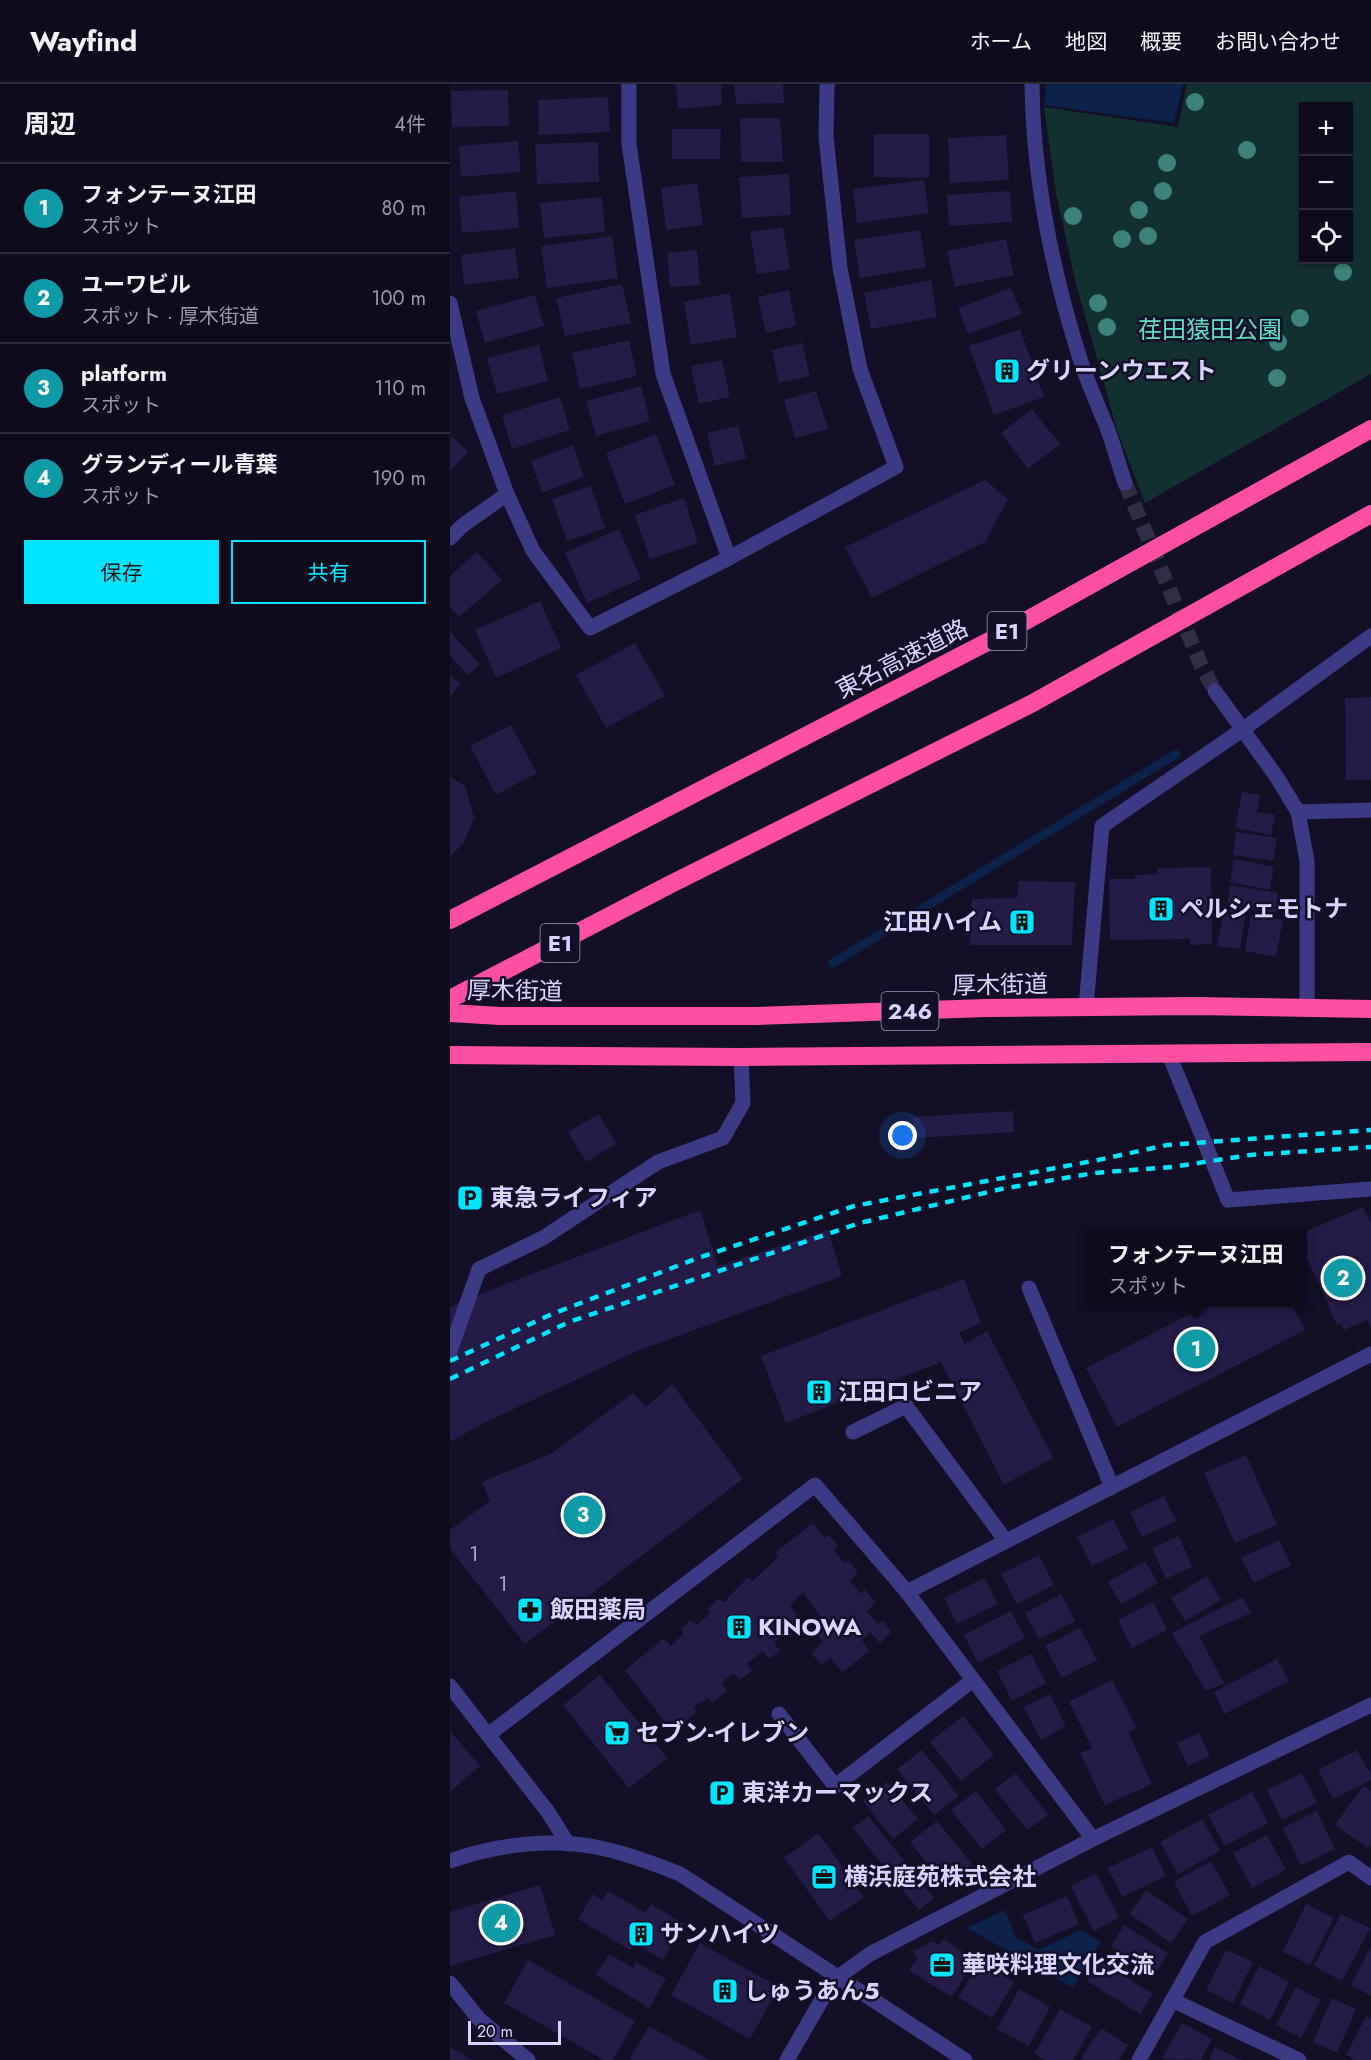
<!DOCTYPE html>
<html lang="ja">
<meta charset="utf-8">
<style>
:root{--surface:#0e0b1c;--page:#1c1929;--text:#f1f3f6;--muted:#9b9ba3;--line:#2e2b3b;--accent:#00e5ff}
body{margin:0;font-family:Jost,"Noto Sans JP",sans-serif;background:var(--page);color:var(--text)}
.controls{position:absolute;right:18px;top:18px;display:grid;overflow:hidden;border-radius:0px;box-shadow:0 2px 4px #0004}
.controls button{width:54px;height:54px;display:grid;place-items:center;padding:0;border:0;border-bottom:2px solid var(--line);background:var(--surface);color:var(--text);font:30px sans-serif}
.scale{position:absolute;left:18px;bottom:15px;width:93px;box-sizing:border-box;padding-left:6px;border:3px solid #d9d4ff;border-top:0;font-size:16px;line-height:21px;white-space:nowrap;color:#d9d4ff;-webkit-text-stroke:4px #130f26;paint-order:stroke}
.you{position:absolute;left:453px;top:1052px;width:21px;height:21px;margin:-15px;border:4px solid #fff;border-radius:50%;background:#1a73e8;box-shadow:0 0 0 9px #1a73e833}
.badge{display:grid;place-items:center;width:39px;height:39px;border-radius:50%;background:var(--accent);color:#fff;font-size:20px;font-weight:700}
.pin{position:absolute;translate:-50% -50%;border:3px solid #fff;box-shadow:0 2px 6px #0006}
.popup{position:absolute;left:635px;top:1145px;width:222px;height:78px;box-sizing:border-box;display:grid;place-content:center;border-radius:0px;background:var(--surface);filter:drop-shadow(0 2px 4px #0005);font-size:20px;white-space:nowrap;color:var(--muted)}
.popup b{font-size:22px;color:var(--text)}
.popup::after{content:'';position:absolute;left:50%;top:100%;margin-left:-12px;border:12px solid transparent;border-top-color:var(--surface)}
.list{margin:0;padding:0;list-style:none}
h2{display:flex;justify-content:space-between;align-items:center;height:78px;margin:0;padding:0 24px;font-size:26px}
h2 small{font-size:20px;font-weight:400;color:var(--muted)}
.list li{display:grid;grid-template-columns:39px 1fr auto;gap:18px;align-items:center;box-sizing:border-box;height:90px;padding:0 24px;border-top:2px solid var(--line)}
.list b{display:block;font-size:22px;white-space:nowrap}
.list p{margin:0;font-size:20px;white-space:nowrap;color:var(--muted)}
.list em{font-size:20px;font-style:normal;color:var(--muted)}
.actions{display:flex;gap:12px;padding:18px 24px}
.actions a{flex:1;padding:14px 0;border:2px solid var(--accent);border-radius:0px;text-align:center;font-size:21px;color:var(--accent)}
.actions .main{background:var(--accent);color:#111}
.icon{flex:none;width:33px;height:33px;fill:none;stroke:currentColor;stroke-width:2;stroke-linecap:round;stroke-linejoin:round}
.map{position:relative;flex:none;width:921px;height:1976px;overflow:hidden}
header{display:flex;align-items:center;gap:36px;box-sizing:border-box;height:84px;padding:0 30px;background:var(--surface);border-bottom:2px solid var(--line)}
header strong{font-size:28px}
nav{display:flex;gap:33px;margin-inline-start:auto;font-size:21px}
main{display:flex}
aside{flex:1;background:var(--surface)}
.map>svg:first-child{display:block}
</style>
<header>
<strong>Wayfind</strong>
<nav><a>ホーム</a><a>地図</a><a>概要</a><a>お問い合わせ</a></nav>
</header>
<main>
<aside>
<h2>周辺<small>4件</small></h2>
<ul class="list">
<li><span class="badge" style="background:#0f9aa8">1</span><div><b>フォンテーヌ江田</b><p>スポット</p></div><em>80 m</em></li>
<li><span class="badge" style="background:#0f9aa8">2</span><div><b>ユーワビル</b><p>スポット · 厚木街道</p></div><em>100 m</em></li>
<li><span class="badge" style="background:#0f9aa8">3</span><div><b>platform</b><p>スポット</p></div><em>110 m</em></li>
<li><span class="badge" style="background:#0f9aa8">4</span><div><b>グランディール青葉</b><p>スポット</p></div><em>190 m</em></li>
</ul>
<div class="actions"><a class="main">保存</a><a>共有</a></div>
</aside>
<div class="map">
<svg width="921" height="1976" viewBox="0 0 921 1976">
<rect width="100%" height="100%" fill="#130f26"/>
<path fill="#12302f" fill-rule="evenodd" d="M737 0H921V290L695 419 667 346 625 196 606 109 594 23 728 43ZM854 22H898V176H854Z"/>
<g fill="#0c2248">
<path d="M597 0H733L724 39 594 21Z"/>
<path d="M555 1826 565 1852 588 1866 631 1846 651 1858 623 1904 517 1844Z"/>
</g>
<g fill="none" stroke-linecap="round" stroke-linejoin="round">
<path stroke="#0c2248" stroke-width="9" d="M383 879 726 670"/>
</g>
<g fill="#241b47">
<path d="M226 0H271L272 21 228 25Z"/>
<path d="M284 0H333L334 19 286 20Z"/>
<path d="M58 6 59 42 2 43 1 7Z"/>
<path d="M158 13 160 48 89 51 88 16Z"/>
<path d="M290 34H330L333 78H291Z"/>
<path d="M222 45H271L270 75H222Z"/>
<path d="M424 50H479V94L424 93Z"/>
<path d="M556 51 559 96 500 99 498 54Z"/>
<path d="M68 57 71 88 11 93 9 62Z"/>
<path d="M148 58 149 98 87 100 85 60Z"/>
<path d="M339 90 341 131 292 134 289 93Z"/>
<path d="M474 96 479 129 407 139 403 105Z"/>
<path d="M247 99 253 141 216 146 211 104Z"/>
<path d="M66 107 69 144 12 149 9 113Z"/>
<path d="M560 107 562 138 499 142 497 111Z"/>
<path d="M152 113 155 148 94 154 90 119Z"/>
<path d="M333 143 340 185 307 190 300 148Z"/>
<path d="M470 146 476 183 410 194 404 156Z"/>
<path d="M162 152 168 194 97 204 91 162Z"/>
<path d="M556 155 564 191 505 203 497 167Z"/>
<path d="M65 164 69 194 14 201 11 171Z"/>
<path d="M247 166 250 201 220 203 217 169Z"/>
<path d="M481 196 487 233 421 245 414 209Z"/>
<path d="M172 200 181 239 115 252 106 214Z"/>
<path d="M561 204 572 230 518 250 508 224Z"/>
<path d="M339 206 346 242 316 249 308 213Z"/>
<path d="M280 209 287 253 241 261 234 218Z"/>
<path d="M85 211 94 242 35 259 26 227Z"/>
<path d="M570 245 594 313 544 331 519 262Z"/>
<path d="M179 256 187 292 130 305 122 269Z"/>
<path d="M352 259 360 292 329 299 322 266Z"/>
<path d="M89 261 98 297 47 310 37 274Z"/>
<path d="M272 276 280 313 249 320 241 282Z"/>
<path d="M191 302 200 337 146 352 136 317Z"/>
<path d="M366 307 378 345 345 354 334 316Z"/>
<path d="M110 313 120 346 62 365 52 331Z"/>
<path d="M582 325 610 360 578 385 551 349Z"/>
<path d="M288 342 296 374 265 382 257 349Z"/>
<path d="M206 350 225 401 175 420 156 369Z"/>
<path d="M0 351 18 368 0 387Z"/>
<path d="M123 361 134 393 92 409 81 377Z"/>
<path d="M535 396 558 415 535 458 422 514 395 463Z"/>
<path d="M141 402 155 444 117 457 102 415Z"/>
<path d="M234 414 248 459 200 475 185 431Z"/>
<path d="M169 445 191 495 137 519 115 469Z"/>
<path d="M27 468 52 496 9 533 0 523V492Z"/>
<path d="M90 517 111 564 46 594 25 546Z"/>
<path d="M0 548 30 580 18 591 0 572Z"/>
<path d="M185 559 215 612 156 644 126 591Z"/>
<path d="M0 591 11 600 0 612Z"/>
<path d="M921 613V696H896L895 614Z"/>
<path d="M61 641 87 689 46 711 20 662Z"/>
<path d="M0 692 15 702 24 734 14 759 0 772Z"/>
<path d="M792 708 810 711 807 728 825 731 821 751 785 744Z"/>
<path d="M786 748 827 754 823 777 783 771Z"/>
<path d="M784 775 824 783 820 806 780 798Z"/>
<path d="M761 783 762 860 740 861V855L660 856 659 795H685V791L708 790 707 784Z"/>
<path d="M569 797 625 798 622 861H520L522 815 567 814Z"/>
<path d="M780 801 828 809 825 829 777 822Z"/>
<path d="M774 825 796 828 790 865 767 862Z"/>
<path d="M801 831 833 836 826 873 795 867Z"/>
<path d="M563 1027 564 1048 465 1054 463 1033Z"/>
<path d="M149 1030 166 1060 136 1078 118 1048Z"/>
<path d="M913 1123 921 1140V1245L917 1236 894 1246 891 1239 887 1241 852 1163V1149Z"/>
<path d="M250 1126 268 1182 378 1146 392 1192 187 1267 32 1340 0 1358V1223L53 1201Z"/>
<path d="M514 1195 531 1239 509 1249 515 1260 537 1247 603 1374 554 1401 491 1278 336 1339 311 1272Z"/>
<path d="M763 1218H840L855 1246 667 1343 636 1284Z"/>
<path d="M222 1300 293 1395 75 1560 0 1465V1446L40 1417 32 1398 102 1369 183 1309 196 1323Z"/>
<path d="M796 1371 827 1441 785 1459 754 1389Z"/>
<path d="M714 1412 726 1437 692 1453 680 1428Z"/>
<path d="M663 1435 678 1465 642 1482 627 1453Z"/>
<path d="M363 1439 375 1454 378 1450 388 1462 384 1467 396 1480 398 1476 408 1489 400 1497 411 1510 415 1505 425 1519 417 1527 428 1540 433 1536 441 1548 430 1559 420 1548 412 1556 419 1567 392 1589 381 1574 371 1581 362 1570 373 1557 363 1548 374 1538 353 1508 340 1521 351 1539 324 1558 330 1567 319 1575 313 1567 297 1580 302 1587 290 1596 284 1589 271 1599 277 1607 262 1619 258 1614 244 1623 247 1628 235 1638 231 1634 219 1643 175 1586 214 1554 221 1562 233 1550 231 1545 240 1536 247 1541 261 1528 257 1526 267 1515 274 1518 298 1493 303 1497 328 1473 326 1468Z"/>
<path d="M729 1452 742 1483 716 1495 702 1464Z"/>
<path d="M829 1456 841 1481 804 1499 791 1474Z"/>
<path d="M589 1471 604 1501 567 1520 551 1490Z"/>
<path d="M695 1477 708 1499 671 1520 658 1498Z"/>
<path d="M757 1492 771 1516 735 1537 721 1514Z"/>
<path d="M534 1494 548 1520 507 1540 494 1514Z"/>
<path d="M611 1510 625 1537 589 1555 575 1529Z"/>
<path d="M792 1513 801 1529 749 1552 774 1599 756 1607 722 1549Z"/>
<path d="M703 1518 717 1546 682 1564 668 1536Z"/>
<path d="M561 1527 575 1554 528 1579 514 1551Z"/>
<path d="M630 1544 647 1576 612 1594 595 1562Z"/>
<path d="M581 1570 596 1599 562 1617 547 1587Z"/>
<path d="M827 1575 839 1597 775 1630 764 1608Z"/>
<path d="M150 1591 217 1674 179 1704 113 1621Z"/>
<path d="M662 1596 687 1644 678 1648 702 1700 655 1721 630 1669 642 1664 619 1618Z"/>
<path d="M600 1610 616 1642 591 1656 574 1623Z"/>
<path d="M513 1632 544 1671 511 1697 480 1658Z"/>
<path d="M0 1647 30 1682 0 1708Z"/>
<path d="M749 1649 760 1672 738 1682 727 1659Z"/>
<path d="M472 1666 509 1712 484 1731 447 1685Z"/>
<path d="M907 1666 921 1691V1696L883 1715 868 1686Z"/>
<path d="M566 1689 598 1731 577 1746 545 1705Z"/>
<path d="M852 1689 867 1719 832 1736 817 1706Z"/>
<path d="M437 1698 468 1735 443 1755 413 1717Z"/>
<path d="M913 1702 921 1707V1760L918 1764 885 1741Z"/>
<path d="M526 1707 556 1746 532 1765 501 1726Z"/>
<path d="M802 1708 818 1739 775 1762 758 1731Z"/>
<path d="M867 1727 885 1765 851 1781 833 1744Z"/>
<path d="M418 1732 484 1814 469 1826 403 1744Z"/>
<path d="M752 1735 770 1767 728 1790 710 1758Z"/>
<path d="M487 1737 522 1780 495 1801 460 1758Z"/>
<path d="M368 1749 414 1813 380 1837 334 1774Z"/>
<path d="M817 1751 836 1786 802 1804 783 1769Z"/>
<path d="M702 1763 716 1792 672 1813 658 1784Z"/>
<path d="M761 1777 780 1811 742 1832 724 1798Z"/>
<path d="M646 1789 669 1834 644 1847 621 1802Z"/>
<path d="M90 1801 105 1851 0 1882V1828Z"/>
<path d="M696 1806 738 1835 721 1859 680 1830Z"/>
<path d="M158 1807 196 1829 201 1820 234 1840 213 1876 185 1860 180 1866 128 1835 143 1810 152 1816Z"/>
<path d="M617 1812 629 1840 585 1859 573 1831Z"/>
<path d="M856 1820 884 1834 860 1881 833 1868Z"/>
<path d="M891 1830 920 1844 892 1897 864 1882Z"/>
<path d="M674 1841 718 1869 705 1890 661 1862Z"/>
<path d="M493 1855 525 1875 502 1913 459 1887 467 1875 463 1867 483 1857 489 1861Z"/>
<path d="M250 1859 329 1903 300 1955 221 1911Z"/>
<path d="M921 1862V1912L901 1901Z"/>
<path d="M776 1866 803 1878 783 1919 756 1906Z"/>
<path d="M159 1870 183 1884 186 1878 216 1895 199 1924 146 1891Z"/>
<path d="M78 1876 185 1937 163 1976H154L54 1919Z"/>
<path d="M531 1877 564 1898 542 1934 508 1913Z"/>
<path d="M650 1877 703 1910 690 1930 637 1897Z"/>
<path d="M809 1882 839 1898 820 1936 790 1920Z"/>
<path d="M846 1903 871 1916 851 1954 826 1941Z"/>
<path d="M569 1905 600 1923 579 1962 547 1945Z"/>
<path d="M882 1914 906 1925 887 1969 863 1958Z"/>
<path d="M610 1925 642 1943 623 1976H595L584 1970Z"/>
<path d="M916 1932 921 1935V1976H905L896 1971Z"/>
<path d="M732 1939 762 1955 751 1976 712 1975Z"/>
<path d="M199 1942 259 1976H179Z"/>
<path d="M651 1944 678 1961 669 1976H630Z"/>
<path d="M0 1963 23 1976H0Z"/>
<path d="M765 1963 792 1976H759Z"/>
</g>
<g fill="none" stroke-linecap="round" stroke-linejoin="round">
<path stroke="#312d47" stroke-width="15" stroke-dasharray="15 8" stroke-linecap="butt" d="M675 399 751 581 765 607"/>
<g stroke="#3d3a85" stroke-width="15">
<path d="M179 0V60L213 290 279 474"/>
<path d="M582 0C583 92 603 190 631 278 639 301 649 324 658 346 664 363 669 381 675 399"/>
<path d="M0 219 22 314 57 410 83 467 140 544 279 474 446 383 410 285 390 184 376 53 377 0"/>
<path d="M0 454 12 442 57 410"/>
<path d="M765 607 826 692 848 728 857 777V925"/>
<path d="M848 728 921 726"/>
<path d="M636 923 652 742 792 646 921 552"/>
<path d="M718 968 778 1116 921 1105"/>
<path d="M579 1204 662 1403"/>
<path d="M0 1267 29 1185 93 1154 208 1078 273 1054 293 1019 291 973"/>
<path d="M403 1348 456 1322 556 1457"/>
<path d="M457 1508 921 1270"/>
<path d="M0 1602 98 1728 118 1760"/>
<path d="M329 1630 385 1702 523 1596"/>
<path d="M38 1651 365 1401 457 1508 643 1755"/>
<path d="M0 1777C48 1760 105 1753 155 1765 181 1771 205 1780 230 1790L515 1976"/>
<path d="M0 1899 29 1935 78 1976"/>
<path d="M722 1916 849 1976"/>
<path d="M337 1976 371 1917 388 1893 420 1870 643 1755 921 1621"/>
<path d="M689 1976 755 1858 899 1778 921 1794"/>
</g>
<g stroke="#ff4fa3" stroke-width="18">
<path d="M0 836 545 554 921 345"/>
<path d="M0 915 219 801 581 620 921 430"/>
<path d="M0 929 50 932H307L536 924 744 922 921 925"/>
<path d="M0 971 291 973 921 968"/>
</g>
<g stroke="#00e5ff" stroke-width="4.5" stroke-dasharray="9 8" stroke-linecap="butt">
<path d="M0 1277 102 1230 248 1174 404 1122 648 1076 717 1061 921 1046"/>
<path d="M0 1295 119 1238 410 1139 551 1105 644 1089 722 1083 800 1071 921 1063"/>
</g>
</g>
<g fill="#3d827b">
<circle cx="745" cy="18" r="9"/>
<circle cx="797" cy="66" r="9"/>
<circle cx="717" cy="79" r="9"/>
<circle cx="713" cy="107" r="9"/>
<circle cx="689" cy="126" r="9"/>
<circle cx="623" cy="132" r="9"/>
<circle cx="698" cy="152" r="9"/>
<circle cx="672" cy="155" r="9"/>
<circle cx="893" cy="188" r="9"/>
<circle cx="648" cy="219" r="9"/>
<circle cx="850" cy="234" r="9"/>
<circle cx="657" cy="243" r="9"/>
<circle cx="828" cy="258" r="9"/>
<circle cx="827" cy="294" r="9"/>
</g>
<defs>
<symbol id="building-square" viewBox="-11 -11 22 22"><rect x="-9" y="-9" width="18" height="18" rx="4" fill="#00e5ff" stroke="#130f26"/><path d="M-4-6H4V6H1V3H-1V6H-4ZM-2.5-4.3h1.7v1.8h-1.7ZM.8-4.3h1.7v1.8H.8ZM-2.5-1h1.7V.8h-1.7ZM.8-1h1.7V.8H.8Z" fill="#111"/></symbol>
<symbol id="parking-square" viewBox="-11 -11 22 22"><rect x="-9" y="-9" width="18" height="18" rx="4" fill="#00e5ff" stroke="#130f26"/><path d="M-3.5-5.5H1a3.5 3.5 0 0 1 0 7H-1V5.5H-3.5ZM-1-3.4V-.6H.8a1.4 1.4 0 0 0 0-2.8Z" fill="#111"/></symbol>
<symbol id="pharmacy-square" viewBox="-11 -11 22 22"><rect x="-9" y="-9" width="18" height="18" rx="4" fill="#00e5ff" stroke="#130f26"/><path d="M-2-6h4v4h4v4h-4v4h-4v-4h-4v-4h4Z" fill="#111"/></symbol>
<symbol id="supermarket-square" viewBox="-11 -11 22 22"><rect x="-9" y="-9" width="18" height="18" rx="4" fill="#00e5ff" stroke="#130f26"/><path d="M-6-5.5h2.5l.6 2H6L4.5 2H-2.5L-4.4-4H-6ZM-1.5 3.2a1.3 1.3 0 1 0 .1 0ZM3 3.2a1.3 1.3 0 1 0 .1 0Z" fill="#111"/></symbol>
<symbol id="office-square" viewBox="-11 -11 22 22"><rect x="-9" y="-9" width="18" height="18" rx="4" fill="#00e5ff" stroke="#130f26"/><path d="M-6-3h4V-5.5h4V-3h4V5H-6ZM-1-4.5V-3h2v-1.5ZM-6 0V1H6V0Z" fill="#111"/></symbol>
</defs>
<g fill-rule="evenodd">
<use href="#building-square" x="542" y="272" width="30" height="30"/>
<use href="#building-square" x="696" y="810" width="30" height="30"/>
<use href="#building-square" x="557" y="823" width="30" height="30"/>
<use href="#parking-square" x="5" y="1099" width="30" height="30"/>
<use href="#building-square" x="354" y="1293" width="30" height="30"/>
<use href="#pharmacy-square" x="65" y="1511" width="30" height="30"/>
<use href="#building-square" x="274" y="1528" width="30" height="30"/>
<use href="#supermarket-square" x="152" y="1634" width="30" height="30"/>
<use href="#parking-square" x="257" y="1694" width="30" height="30"/>
<use href="#office-square" x="359" y="1778" width="30" height="30"/>
<use href="#building-square" x="176" y="1835" width="30" height="30"/>
<use href="#office-square" x="477" y="1866" width="30" height="30"/>
<use href="#building-square" x="260" y="1892" width="30" height="30"/>
</g>
<g text-anchor="middle" stroke-width="5" stroke-linejoin="round" paint-order="stroke">
<g font-size="21" fill="#aca6d1">
<text x="24" y="1477">1</text>
<text x="53" y="1507">1</text>
</g>
<g fill="#130f26" stroke="#9e99be" stroke-width="1.5">
<rect x="537.5" y="528" width="39" height="38" rx="4.5"/>
<rect x="90.5" y="840" width="39" height="38" rx="4.5"/>
<rect x="431.5" y="908" width="57" height="38" rx="4.5"/>
</g>
<g font-size="22" font-weight="bold" fill="#d9d4ff">
<text x="557" y="555">E1</text>
<text x="110" y="867">E1</text>
<text x="460" y="935">246</text>
</g>
<g font-size="24" fill="#5fe0c0" stroke="#130f26">
<text x="760" y="254">荏田猿田公園</text>
</g>
<g font-size="24" font-weight="bold" fill="#d9d4ff" stroke="#130f26" text-anchor="start">
<text x="576" y="295">グリーンウエスト</text>
<text x="730" y="833">ペルシェモトナ</text>
<text x="552" y="846" text-anchor="end">江田ハイム</text>
<text x="40" y="1122">東急ライフィア</text>
<text x="388" y="1316">江田ロビニア</text>
<text x="100" y="1534">飯田薬局</text>
<text x="308" y="1551">KINOWA</text>
<text x="186" y="1657">セブン-イレブン</text>
<text x="292" y="1717">東洋カーマックス</text>
<text x="394" y="1801">横浜庭苑株式会社</text>
<text x="210" y="1858">サンハイツ</text>
<text x="512" y="1889">華咲料理文化交流</text>
<text x="294" y="1915">しゅうあん5</text>
</g>
<g font-size="24" fill="#d9d4ff" stroke="#130f26">
<text transform="translate(452 575) rotate(-27)" y="8">東名高速道路</text>
<text transform="translate(550 901) rotate(-1)" y="8">厚木街道</text>
<text transform="translate(65 907) rotate(1)" y="8">厚木街道</text>
</g>
</g>
</svg>
<div class="controls">
<button>+</button>
<button>−</button>
<button><svg class="icon" aria-label="locate" viewBox="0 0 24 24"><circle cx="12" cy="12" r="6"/><path d="M12 2v4M12 18v4M2 12h4M18 12h4"/></svg></button>
</div>
<div class="scale">20 m</div>
<div class="you"></div>
<div class="pin badge" style="left:746px;top:1265px;background:#0f9aa8">1</div>
<div class="popup"><b>フォンテーヌ江田</b>スポット</div>
<div class="pin badge" style="left:893px;top:1194px;background:#0f9aa8">2</div>
<div class="pin badge" style="left:133px;top:1431px;background:#0f9aa8">3</div>
<div class="pin badge" style="left:51px;top:1839px;background:#0f9aa8">4</div>
</div>
</main>
